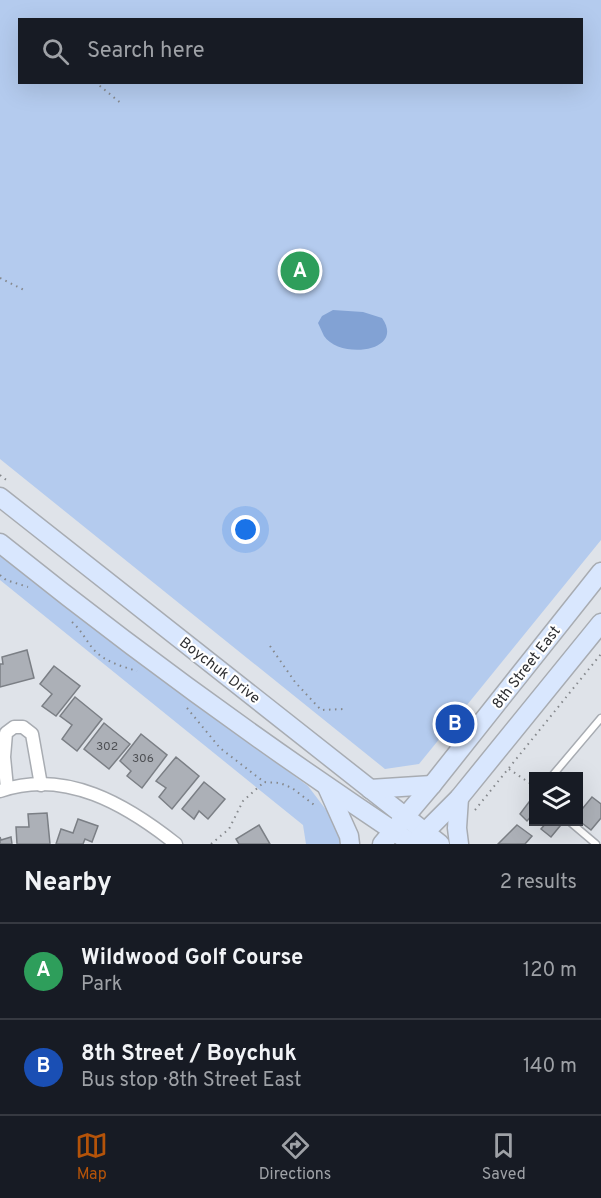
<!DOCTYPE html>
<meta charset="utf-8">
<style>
:root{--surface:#171b24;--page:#20242c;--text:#f1f3f6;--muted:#9ea1a6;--line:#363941;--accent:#b45309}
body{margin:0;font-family:Overpass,sans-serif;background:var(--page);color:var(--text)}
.controls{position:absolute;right:18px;bottom:18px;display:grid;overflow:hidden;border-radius:0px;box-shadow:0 6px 24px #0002}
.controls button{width:54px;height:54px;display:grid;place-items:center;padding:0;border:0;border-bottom:2px solid var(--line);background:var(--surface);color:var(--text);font:30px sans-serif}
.you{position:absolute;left:246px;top:530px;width:21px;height:21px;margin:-15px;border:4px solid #fff;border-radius:50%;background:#1a73e8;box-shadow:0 0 0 9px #1a73e833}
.badge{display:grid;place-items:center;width:39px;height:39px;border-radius:50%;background:var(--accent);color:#fff;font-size:20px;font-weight:700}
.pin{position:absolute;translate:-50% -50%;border:3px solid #fff;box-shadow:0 2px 6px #0006}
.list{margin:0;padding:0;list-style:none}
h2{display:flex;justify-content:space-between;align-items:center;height:78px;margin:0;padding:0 24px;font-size:26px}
h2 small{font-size:20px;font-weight:400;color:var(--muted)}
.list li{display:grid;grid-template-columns:39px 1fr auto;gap:18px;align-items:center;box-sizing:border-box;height:96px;padding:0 24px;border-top:2px solid var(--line)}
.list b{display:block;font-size:22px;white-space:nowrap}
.list p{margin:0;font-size:20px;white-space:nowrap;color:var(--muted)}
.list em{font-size:20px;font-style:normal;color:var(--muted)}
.icon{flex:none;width:33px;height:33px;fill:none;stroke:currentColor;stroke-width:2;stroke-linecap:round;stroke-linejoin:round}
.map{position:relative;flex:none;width:601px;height:844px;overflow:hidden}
.search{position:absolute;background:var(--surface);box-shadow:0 6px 24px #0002;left:18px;right:18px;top:18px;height:66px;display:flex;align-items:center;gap:15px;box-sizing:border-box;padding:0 21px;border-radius:0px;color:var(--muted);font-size:22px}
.sheet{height:270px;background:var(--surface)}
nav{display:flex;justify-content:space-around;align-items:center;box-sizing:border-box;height:84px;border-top:2px solid var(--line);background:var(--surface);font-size:16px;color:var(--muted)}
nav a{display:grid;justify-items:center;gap:3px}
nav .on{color:var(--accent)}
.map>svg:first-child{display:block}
</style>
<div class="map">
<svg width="601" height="844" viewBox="0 0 601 844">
<rect width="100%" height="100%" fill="#dfe3e9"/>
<g fill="#b4cbee" fill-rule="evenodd">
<path d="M0 0H601V540L419 764 385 769 0 459ZM20 20H582V82H20Z"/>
<path d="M0 552 88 624 308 786 336 823 342 844H306L303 825 0 580Z"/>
</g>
<path fill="#82a2d4" d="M333 310 363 312 382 318C406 352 340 360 324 336 322 332 320 327 318 323L322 316Z"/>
<g fill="#acb0b7" stroke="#7b7f85" stroke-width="1.5">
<path d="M27 650 34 678 0 687V664H3L2 657Z"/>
<path d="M54 666 80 686 56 716 42 706 52 694 40 684Z"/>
<path d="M75 697 102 719 77 751 62 739 72 725 60 716Z"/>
<path d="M104 723 130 744 109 769 84 749Z"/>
<path d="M141 734 167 755 142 788 127 776 131 771 120 761Z"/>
<path d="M176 757 199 776 172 809 159 797 166 788 156 781Z"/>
<path d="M204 782 225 799 208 819 199 811 194 819 182 809Z"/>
<path d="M592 797 601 804V818L591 830 578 820V814Z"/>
<path d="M529 802 534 805V813L527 821 520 814Z"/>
<path d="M47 813 50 844H17L16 827H29L28 814Z"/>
<path d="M78 819 98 826 92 842 85 839 83 844H56L61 829 73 833Z"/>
<path d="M547 822H555L560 826 551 837 541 829Z"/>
<path d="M259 825 270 844H239L236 839Z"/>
<path d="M517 825 532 836 525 844H498Z"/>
<path d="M0 837 1 840 11 837 12 844H0Z"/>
</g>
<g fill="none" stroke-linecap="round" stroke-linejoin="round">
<defs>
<g id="lane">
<path d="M552 776 601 718"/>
<path d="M570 822 596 844"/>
</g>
<g id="street">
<path d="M7 788 4 757 6 733 14 727H23L32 734 41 785"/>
<path d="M0 791C65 768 127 805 176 844"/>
</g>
<g id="secondary">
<path d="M0 497 440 844"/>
<path d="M0 543C133 650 271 750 413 844"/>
<path d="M327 787 349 836 350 844"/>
<path d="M370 789 432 785"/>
<path d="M419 838 459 798 601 623"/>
<path d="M382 844 432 785 601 572"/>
<path d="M459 844 457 828 459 798"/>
</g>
</defs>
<use href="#lane" stroke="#a8acb2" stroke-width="9"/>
<use href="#street" stroke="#a8acb2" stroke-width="15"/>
<use href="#secondary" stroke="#a8acb2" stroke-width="21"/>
<g stroke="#85888c" stroke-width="2" stroke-dasharray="1.5 4.5" stroke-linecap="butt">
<path d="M95 82 122 104"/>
<path d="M0 278 24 290"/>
<path d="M0 475 9 482"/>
<path d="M0 575 6 580 28 587"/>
<path d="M72 622C81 630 86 640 93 649 105 662 121 666 137 671"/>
<path d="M270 646 295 682 321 710 344 709"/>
<path d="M187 708 220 748 264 782 280 783 292 788 317 807"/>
<path d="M509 769 534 786"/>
<path d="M475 810 601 654"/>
<path d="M211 844 229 829 243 801 264 782"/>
</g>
<use href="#lane" stroke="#fff" stroke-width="6"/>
<use href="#street" stroke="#fff" stroke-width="12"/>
<use href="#secondary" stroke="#d9e7fe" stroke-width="18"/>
</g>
<g text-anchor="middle" stroke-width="4.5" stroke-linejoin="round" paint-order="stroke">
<g font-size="12" fill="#4e5054">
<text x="107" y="750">302</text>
<text x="143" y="762">306</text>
</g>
<g font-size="15" fill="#2f3033" stroke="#fff">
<text transform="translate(526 667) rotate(-52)" y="5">8th Street East</text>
<text transform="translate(220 670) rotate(38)" y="5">Boychuk Drive</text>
</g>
</g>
</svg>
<div class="controls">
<button><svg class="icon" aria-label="layers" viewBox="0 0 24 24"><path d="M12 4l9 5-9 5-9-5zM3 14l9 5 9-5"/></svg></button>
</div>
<div class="you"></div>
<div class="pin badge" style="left:300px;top:271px;background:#2e9e5b">A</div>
<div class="pin badge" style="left:455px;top:724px;background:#1a4fb4">B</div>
<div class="search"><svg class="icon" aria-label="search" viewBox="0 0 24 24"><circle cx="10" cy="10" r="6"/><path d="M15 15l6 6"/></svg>Search here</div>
</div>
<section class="sheet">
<h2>Nearby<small>2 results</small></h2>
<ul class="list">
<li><span class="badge" style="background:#2e9e5b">A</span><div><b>Wildwood Golf Course</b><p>Park</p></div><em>120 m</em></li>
<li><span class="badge" style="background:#1a4fb4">B</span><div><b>8th Street / Boychuk</b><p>Bus stop · 8th Street East</p></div><em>140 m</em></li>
</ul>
</section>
<nav>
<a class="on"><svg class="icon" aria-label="map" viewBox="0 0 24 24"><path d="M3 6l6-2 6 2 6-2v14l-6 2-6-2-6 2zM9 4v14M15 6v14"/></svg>Map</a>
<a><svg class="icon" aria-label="directions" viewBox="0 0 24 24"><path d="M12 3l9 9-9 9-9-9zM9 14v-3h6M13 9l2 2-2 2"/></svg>Directions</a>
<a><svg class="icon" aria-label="saved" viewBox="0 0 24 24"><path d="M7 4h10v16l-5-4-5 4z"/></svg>Saved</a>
</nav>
